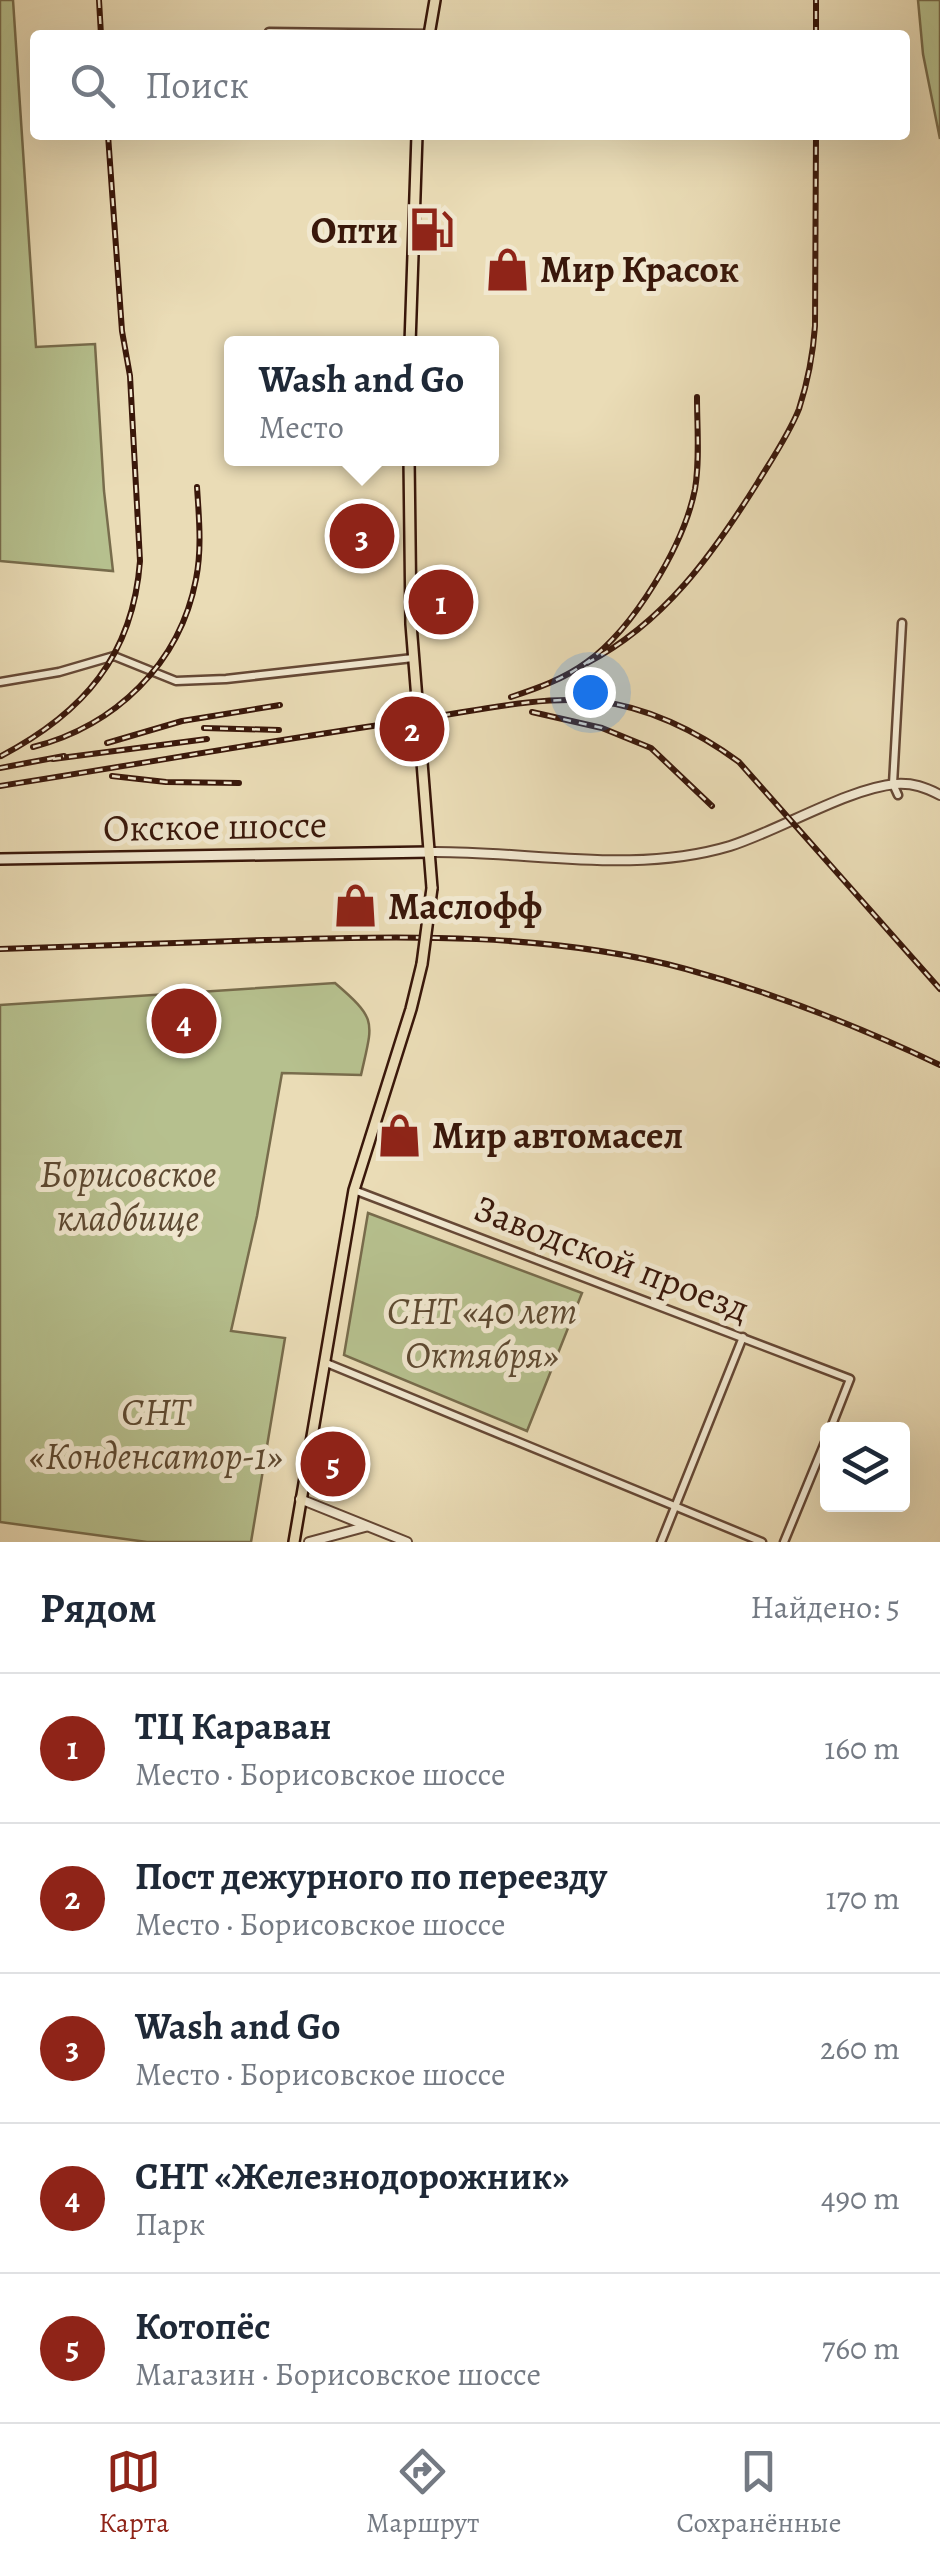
<!DOCTYPE html>
<html lang="ru">
<meta charset="utf-8">
<style>
:root{--surface:#fff;--page:#f6f6f7;--text:#1f2937;--muted:#747a83;--line:#e0e1e3;--accent:#8f2418}
body{margin:0;font-family:Alegreya,serif;background:var(--page);color:var(--text)}
.controls{position:absolute;right:30px;bottom:30px;display:grid;overflow:hidden;border-radius:10px;box-shadow:0 10px 40px #0002}
.controls button{width:90px;height:90px;display:grid;place-items:center;padding:0;border:0;border-bottom:2px solid var(--line);background:var(--surface);color:var(--text);font:50px sans-serif}
.you{position:absolute;left:590px;top:692px;width:35px;height:35px;margin:-25px;border:8px solid #fff;border-radius:50%;background:#1a73e8;box-shadow:0 0 0 15px #1a73e833}
.badge{display:grid;place-items:center;width:65px;height:65px;border-radius:50%;background:var(--accent);color:#fff;font-size:32px;font-weight:700}
.pin{position:absolute;translate:-50% -50%;border:5px solid #fff;box-shadow:0 2px 10px #0006}
.popup{position:absolute;left:224px;top:336px;width:275px;height:130px;box-sizing:border-box;display:grid;place-content:center;border-radius:10px;background:var(--surface);filter:drop-shadow(0 2px 8px #0005);font-size:32px;white-space:nowrap;color:var(--muted)}
.popup b{font-size:38px;color:var(--text)}
.popup::after{content:'';position:absolute;left:50%;top:100%;margin-left:-20px;border:20px solid transparent;border-top-color:var(--surface)}
.list{margin:0;padding:0;list-style:none}
h2{display:flex;justify-content:space-between;align-items:center;height:130px;margin:0;padding:0 40px;font-size:42px}
h2 small{font-size:32px;font-weight:400;color:var(--muted)}
.list li{display:grid;grid-template-columns:65px 1fr auto;gap:30px;align-items:center;box-sizing:border-box;height:150px;padding:0 40px;border-top:2px solid var(--line)}
.list b{display:block;font-size:38px;white-space:nowrap}
.list p{margin:0;font-size:32px;white-space:nowrap;color:var(--muted)}
.list em{font-size:32px;font-style:normal;color:var(--muted)}
.icon{flex:none;width:55px;height:55px;fill:none;stroke:currentColor;stroke-width:2;stroke-linecap:round;stroke-linejoin:round}
.map{position:relative;flex:none;width:940px;height:1542px;overflow:hidden}
.search{position:absolute;background:var(--surface);box-shadow:0 10px 40px #0002;left:30px;right:30px;top:30px;height:110px;display:flex;align-items:center;gap:25px;box-sizing:border-box;padding:0 35px;border-radius:10px;color:var(--muted);font-size:38px}
.sheet{height:880px;background:var(--surface)}
nav{display:flex;justify-content:space-around;align-items:center;box-sizing:border-box;height:140px;border-top:2px solid var(--line);background:var(--surface);font-size:28px;color:var(--muted)}
nav a{display:grid;justify-items:center;gap:5px}
nav .on{color:var(--accent)}
.map>svg:first-child{display:block}
</style>
<div class="map">
<svg width="940" height="1542" viewBox="0 0 940 1542">
<rect width="100%" height="100%" fill="#eadcb6"/>
<filter id="stains"><feTurbulence type="fractalNoise" baseFrequency=".002" numOctaves="4"/><feColorMatrix values="0 0 0 0 .2 0 0 0 0 .09 0 0 0 0 .02 0 0 0 .5 -.17"/></filter>
<radialGradient id="worn" r=".72"><stop offset=".6" stop-color="#630" stop-opacity="0"/><stop offset="1" stop-color="#630" stop-opacity=".3"/></radialGradient>
<g fill="#b6c08e" stroke="#786c4c" stroke-width="2.5">
<path d="M0 0H13L36 347 95 344 104 491 113 571 0 561Z"/>
<path d="M918 0H940V139L923 54Z"/>
<path d="M335 983C378 1020 373 1021 361 1075L282 1073 257 1216 231 1331 285 1338 251 1542H147L0 1522V1005Z"/>
<path d="M368 1213 582 1293 527 1431 344 1355Z"/>
</g>
<g fill="none" stroke-linecap="round" stroke-linejoin="round">
<defs>
<g id="minor">
<path d="M269 32 430 34"/>
<path d="M0 682 59 672 114 656 176 681 226 679 413 658"/>
<path d="M898 795 893 784 902 623"/>
<path d="M354 1190 850 1379 830 1430"/>
<path d="M324 1362 762 1542"/>
<path d="M661 1542 743 1337"/>
<path d="M784 1542 828 1435"/>
</g>
<g id="tertiary">
<path d="M431 852C531 851 633 875 730 846 778 831 849 788 896 784 913 783 925 787 940 795"/>
<path d="M300 1499 407 1542"/>
<path d="M309 1542 365 1527"/>
</g>
<path id="secondary" d="M0 859 431 852"/>
<g id="primary">
<path d="M429 35 435 0"/>
<path d="M410 344 417 135"/>
<path d="M409 458 411 624 432 888"/>
<path d="M294 1542 354 1190 411 1009 422 964"/>
</g>
</defs>
<use href="#minor" stroke="#654835" stroke-width="11"/>
<use href="#tertiary" stroke="#654835" stroke-width="12"/>
<use href="#secondary" stroke="#39170a" stroke-width="14"/>
<use href="#primary" stroke="#39170a" stroke-width="14"/>
<use href="#minor" stroke="#f1e8d0" stroke-width="6"/>
<use href="#tertiary" stroke="#f1e8d0" stroke-width="8"/>
<use href="#secondary" stroke="#f1e8d0" stroke-width="9"/>
<use href="#primary" stroke="#eadcb6" stroke-width="9"/>
<defs>
<g id="rail">
<path d="M99 0 101 35"/>
<path d="M816 35V0"/>
<path d="M587 663C664 623 713 554 758 482 772 459 789 434 799 409 808 381 813 355 815 326L816 135"/>
<path d="M511 697C538 688 564 679 587 662 634 628 684 545 695 489 700 460 697 427 697 397"/>
<path d="M532 712 602 728 651 748 712 806"/>
<path d="M204 728 279 730"/>
<path d="M107 743 182 721 280 705"/>
<path d="M33 747C115 726 180 664 196 579 202 549 199 518 197 487"/>
<path d="M1 756C83 713 133 656 140 561L130 376 122 331 108 135"/>
<path d="M53 759 207 739"/>
<path d="M0 768 64 756"/>
<path d="M112 776 166 782 239 783"/>
<path d="M0 786C140 764 280 739 420 719 476 711 536 696 594 701 646 706 697 731 739 762L940 989"/>
<path d="M0 949C88 946 176 943 265 940 404 936 550 932 686 969 774 993 858 1026 940 1065"/>
</g>
</defs>
<use href="#rail" stroke="#39170a" stroke-width="6"/>
<use href="#rail" stroke="#f1e8d0" stroke-width="2.5" stroke-dasharray="8" stroke-linecap="butt"/>
<defs>
<path id="primary-bridge" d="M422 964 432 888"/>
</defs>
<use href="#primary-bridge" stroke="#39170a" stroke-width="14" stroke-linecap="butt"/>
<use href="#primary-bridge" stroke="#eadcb6" stroke-width="9"/>
</g>
<defs>
<symbol id="fuel-bare" viewBox="-9 -9 18 18"><path d="M-5.5-6h7V0h2V4h1.3V-2.5L3-4.5l.8-.8L6-3V5H2.5V1h-1V6h-7ZM-4.2-4.7v3.2H.2V-4.7Z" fill="#8f2418" stroke="#f1e8d0" stroke-width="2.5" paint-order="stroke"/></symbol>
<symbol id="shop-bare" viewBox="-9 -9 18 18"><path d="M-5-2.5h2.3a2.7 3.5 0 0 1 5.4 0H5L5.5 6h-11ZM-1.5-2.5h3a1.5 2.3 0 0 0-3 0Z" fill="#8f2418" stroke="#f1e8d0" stroke-width="2.5" paint-order="stroke"/></symbol>
</defs>
<g fill-rule="evenodd">
<use href="#fuel-bare" x="400" y="198" width="63" height="63"/>
<use href="#shop-bare" x="476" y="238" width="63" height="63"/>
<use href="#shop-bare" x="324" y="874" width="63" height="63"/>
<use href="#shop-bare" x="368" y="1104" width="63" height="63"/>
</g>
<g text-anchor="middle" stroke-width="10" stroke-linejoin="round" paint-order="stroke">
<g font-size="38" font-weight="bold" fill="#39170a" stroke="#f1e8d0" text-anchor="start">
<text x="398" y="243" text-anchor="end">Опти</text>
<text x="540" y="282">Мир Красок</text>
<text x="388" y="919">Маслофф</text>
<text x="432" y="1148">Мир автомасел</text>
</g>
<g font-size="38" fill="#39170a" stroke="#f1e8d0">
<text transform="translate(215 826) rotate(-1)" y="13">Окское шоссе</text>
<text transform="translate(612 1258) rotate(21)" y="13">Заводской проезд</text>
</g>
<g font-size="38" font-style="italic" fill="#5e4a32" stroke="#f1e8d0">
<text x="128" y="1187">Борисовское<tspan x="128" dy="44">кладбище</tspan></text>
<text x="482" y="1324">СНТ «40 лет<tspan x="482" dy="44">Октября»</tspan></text>
<text x="156" y="1425">СНТ<tspan x="156" dy="44">«Конденсатор-1»</tspan></text>
</g>
</g>
<rect width="100%" height="100%" filter="url(#stains)"/>
<rect width="100%" height="100%" fill="url(#worn)"/>
</svg>
<div class="controls">
<button><svg class="icon" aria-label="layers" viewBox="0 0 24 24"><path d="M12 4l9 5-9 5-9-5zM3 14l9 5 9-5"/></svg></button>
</div>
<div class="you"></div>
<div class="pin badge" style="left:441px;top:602px">1</div>
<div class="pin badge" style="left:412px;top:729px">2</div>
<div class="pin badge" style="left:362px;top:536px">3</div>
<div class="popup"><b>Wash and Go</b>Место</div>
<div class="pin badge" style="left:184px;top:1021px">4</div>
<div class="pin badge" style="left:333px;top:1464px">5</div>
<div class="search"><svg class="icon" aria-label="search" viewBox="0 0 24 24"><circle cx="10" cy="10" r="6"/><path d="M15 15l6 6"/></svg>Поиск</div>
</div>
<section class="sheet">
<h2>Рядом<small>Найдено: 5</small></h2>
<ul class="list">
<li><span class="badge">1</span><div><b>ТЦ Караван</b><p>Место · Борисовское шоссе</p></div><em>160 m</em></li>
<li><span class="badge">2</span><div><b>Пост дежурного по переезду</b><p>Место · Борисовское шоссе</p></div><em>170 m</em></li>
<li><span class="badge">3</span><div><b>Wash and Go</b><p>Место · Борисовское шоссе</p></div><em>260 m</em></li>
<li><span class="badge">4</span><div><b>СНТ «Железнодорожник»</b><p>Парк</p></div><em>490 m</em></li>
<li><span class="badge">5</span><div><b>Котопёс</b><p>Магазин · Борисовское шоссе</p></div><em>760 m</em></li>
</ul>
</section>
<nav>
<a class="on"><svg class="icon" aria-label="map" viewBox="0 0 24 24"><path d="M3 6l6-2 6 2 6-2v14l-6 2-6-2-6 2zM9 4v14M15 6v14"/></svg>Карта</a>
<a><svg class="icon" aria-label="directions" viewBox="0 0 24 24"><path d="M12 3l9 9-9 9-9-9zM9 14v-3h6M13 9l2 2-2 2"/></svg>Маршрут</a>
<a><svg class="icon" aria-label="saved" viewBox="0 0 24 24"><path d="M7 4h10v16l-5-4-5 4z"/></svg>Сохранённые</a>
</nav>
